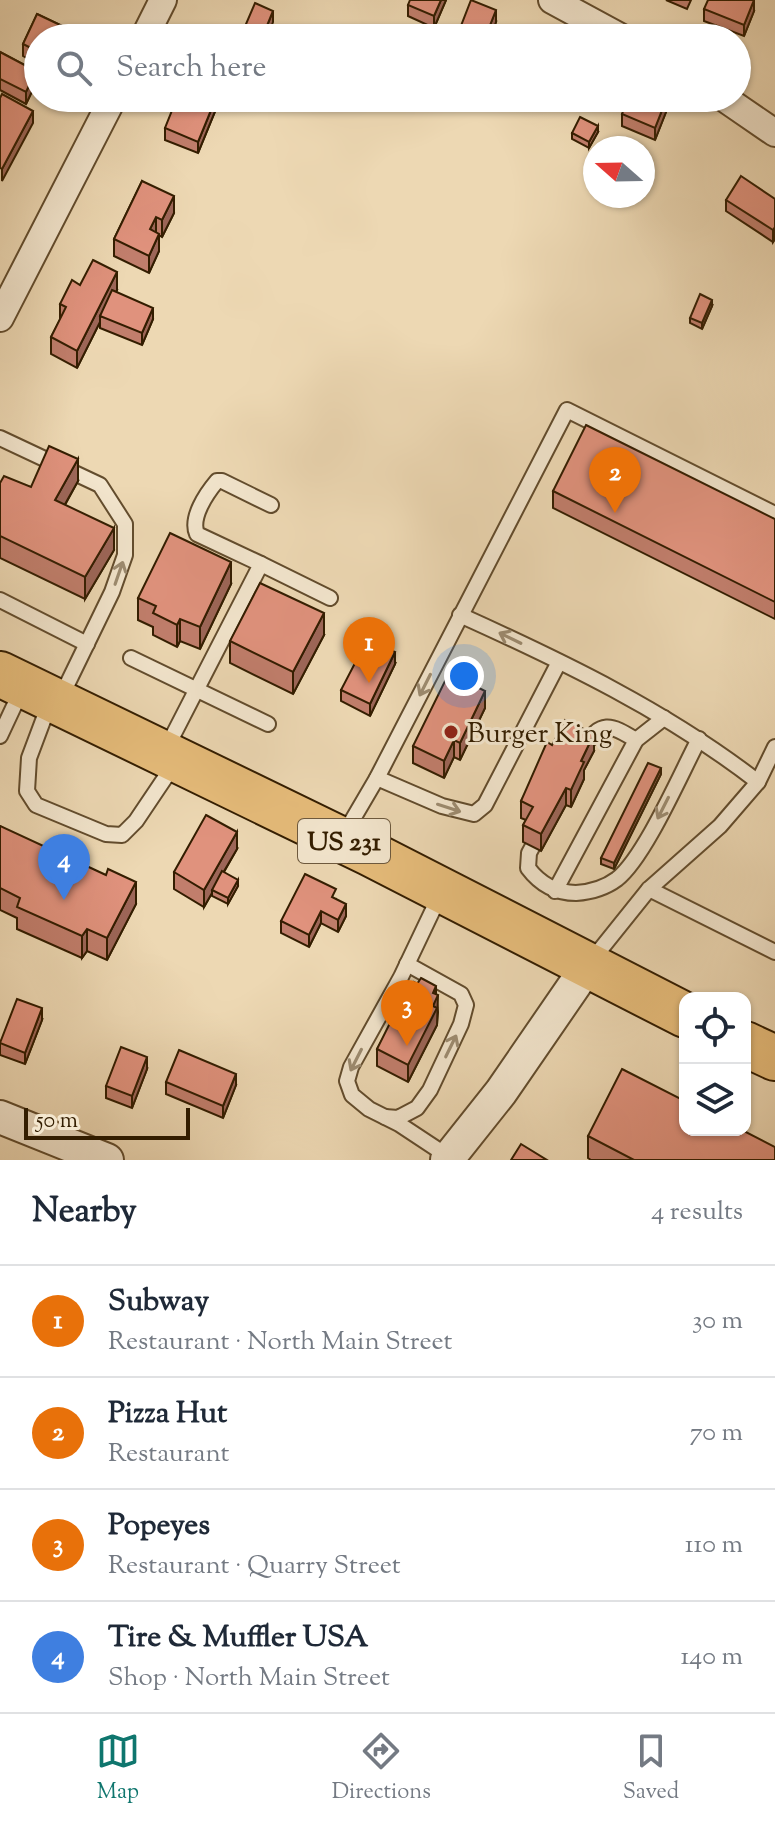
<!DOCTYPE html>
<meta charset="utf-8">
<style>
:root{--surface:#fff;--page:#f6f6f7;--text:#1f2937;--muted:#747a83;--line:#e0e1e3;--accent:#0f766e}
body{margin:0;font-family:"Sorts Mill Goudy",serif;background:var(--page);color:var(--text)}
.controls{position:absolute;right:24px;bottom:24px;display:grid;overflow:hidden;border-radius:16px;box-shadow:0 2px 6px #0004}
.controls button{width:72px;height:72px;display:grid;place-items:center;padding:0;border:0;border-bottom:2px solid var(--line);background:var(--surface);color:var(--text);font:40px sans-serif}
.compass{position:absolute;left:583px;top:136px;width:72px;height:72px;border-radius:50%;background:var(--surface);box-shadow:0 2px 6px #0004;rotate:290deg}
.scale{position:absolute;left:24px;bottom:20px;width:166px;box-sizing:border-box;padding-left:8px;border:4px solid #331d00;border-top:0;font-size:22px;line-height:28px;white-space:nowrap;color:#331d00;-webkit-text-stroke:6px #f3e6ce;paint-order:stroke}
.you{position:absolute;left:464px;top:676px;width:28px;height:28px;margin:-20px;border:6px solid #fff;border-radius:50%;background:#1a73e8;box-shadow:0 0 0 12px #1a73e833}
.badge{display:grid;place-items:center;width:52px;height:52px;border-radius:50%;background:var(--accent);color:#fff;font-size:26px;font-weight:700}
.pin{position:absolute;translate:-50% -66px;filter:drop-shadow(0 2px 4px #0008)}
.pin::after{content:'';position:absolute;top:42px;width:28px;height:24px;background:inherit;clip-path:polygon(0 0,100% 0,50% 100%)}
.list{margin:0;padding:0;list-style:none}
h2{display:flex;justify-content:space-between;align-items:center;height:104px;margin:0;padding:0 32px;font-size:34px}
h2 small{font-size:26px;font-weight:400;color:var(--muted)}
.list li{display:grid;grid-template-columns:52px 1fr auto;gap:24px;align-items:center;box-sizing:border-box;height:112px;padding:0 32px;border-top:2px solid var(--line)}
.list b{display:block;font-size:30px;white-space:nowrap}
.list p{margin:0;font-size:26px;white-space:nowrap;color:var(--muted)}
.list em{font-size:26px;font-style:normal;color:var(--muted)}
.icon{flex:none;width:44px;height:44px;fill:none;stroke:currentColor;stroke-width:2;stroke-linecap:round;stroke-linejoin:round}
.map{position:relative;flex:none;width:775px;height:1160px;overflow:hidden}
.search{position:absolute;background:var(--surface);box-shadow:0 2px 6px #0004;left:24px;right:24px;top:24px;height:88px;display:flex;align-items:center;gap:20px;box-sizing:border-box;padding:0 28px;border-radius:44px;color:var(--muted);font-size:30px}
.sheet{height:552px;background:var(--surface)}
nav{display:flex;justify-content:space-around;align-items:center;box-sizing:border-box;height:112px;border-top:2px solid var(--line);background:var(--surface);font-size:22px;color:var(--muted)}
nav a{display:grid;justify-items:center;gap:4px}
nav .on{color:var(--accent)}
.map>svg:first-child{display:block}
</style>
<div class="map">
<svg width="775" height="1160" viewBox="0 0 775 1160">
<rect width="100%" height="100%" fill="#edd8b3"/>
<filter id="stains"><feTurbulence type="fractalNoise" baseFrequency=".0025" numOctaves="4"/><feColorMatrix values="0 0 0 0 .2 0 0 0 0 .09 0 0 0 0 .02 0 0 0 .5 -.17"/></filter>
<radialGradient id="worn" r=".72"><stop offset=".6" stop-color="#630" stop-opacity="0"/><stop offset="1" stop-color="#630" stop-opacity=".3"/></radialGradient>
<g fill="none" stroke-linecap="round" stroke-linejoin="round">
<defs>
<g id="service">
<path d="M0 438 100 485 125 524V555L112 592 61 697"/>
<path d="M261 564 330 598"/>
<path d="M0 600 87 644"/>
<path d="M460 615C564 662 668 712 758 782"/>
<path d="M131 658 268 724"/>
<path d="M50 702 29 758 27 791 36 805 106 834 122 835 136 821 175 763"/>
<path d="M0 736 22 689"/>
<path d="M583 748C601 720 610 724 636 740"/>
<path d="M166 749 261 564 197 534C190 518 206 494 217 481H222L271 505"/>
<path d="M377 778 442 806 474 814 485 805 559 662"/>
<path d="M541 831 529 853 528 868C540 884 556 893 576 893 591 892 605 888 617 879 645 857 681 773 699 739"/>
<path d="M343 836 377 778 567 410 775 514"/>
<path d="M649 889 775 952"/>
<path d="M555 891 636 740 664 718"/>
<path d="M440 895 401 977 351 1067 347 1081 352 1095 369 1109 399 1124 449 1157"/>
<path d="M592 960 649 889 720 826 758 782 775 747"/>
<path d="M385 1117 398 1118 417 1108 430 1090 461 1024 466 1005 461 994 407 964"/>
</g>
<g id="minor">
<path d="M552 0 622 38"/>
<path d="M144 38 163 0"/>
<path d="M724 98 775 133"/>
<path d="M0 318 113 98"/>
</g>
<g id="tertiary">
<path d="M0 1117 107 1160"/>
<path d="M447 1160 501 1092 587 967"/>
</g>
<g id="trunk">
<path d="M0 674 369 853 685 1015"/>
<path d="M745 1044 775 1058"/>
</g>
</defs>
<use href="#service" stroke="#624c2d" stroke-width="18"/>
<use href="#minor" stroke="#624c2d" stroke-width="30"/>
<use href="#tertiary" stroke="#624c2d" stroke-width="36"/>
<use href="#trunk" stroke="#331d00" stroke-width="48"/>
<use href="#service" stroke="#f3e6ce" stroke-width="14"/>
<use href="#minor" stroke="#f3e6ce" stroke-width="26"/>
<use href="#tertiary" stroke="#f3e6ce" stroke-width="32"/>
<use href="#trunk" stroke="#e6bc7a" stroke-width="44"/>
</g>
<g fill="#c17e6c" stroke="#331d00" stroke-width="2">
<path d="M446 0 434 28 408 16V5Z"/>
<path d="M666 0H691L687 9Z"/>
<path d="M704 9 754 11 744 36 704 21Z"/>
<path d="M37 14 79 34V38H38V81L36 80V83L26 104 0 90V52L28 67 30 60 23 56V44Z"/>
<path d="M496 22 490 38H459V31Z"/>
<path d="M577 98H605L599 109Z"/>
<path d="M216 109 198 153 165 140V128Z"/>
<path d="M666 112 655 140 622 126V114Z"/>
<path d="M598 132 589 148 572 139V133Z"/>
<path d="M142 181 174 213 162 237 159 235V251L149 273 114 256V239Z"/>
<path d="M775 199V239L773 242 726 211V200Z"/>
<path d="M80 285 117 290 116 292 153 319 142 345 100 328V322L77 368 51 354V337L60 320V304Z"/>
<path d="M712 306 702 329 690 323V318Z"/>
<path d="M78 481 65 505 114 550 85 599 0 558V483L31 487Z"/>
<path d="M553 491 775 519V619L553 508Z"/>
<path d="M231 584 200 649 180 641 177 647 153 635V627L138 620V598Z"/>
<path d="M324 635 293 694 230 663V641Z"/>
<path d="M395 664 370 716 341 701V690Z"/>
<path d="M475 686 485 708 460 760 454 757 444 778 413 763V746Z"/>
<path d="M552 745 594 751 584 770V779L571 807 566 805 541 851 523 842V825L526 820 521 818V801Z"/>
<path d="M661 774 614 869 601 864V858Z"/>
<path d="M0 826 136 904 107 960 87 951 82 958 17 929V918L0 910Z"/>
<path d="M237 849 224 872 238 886 228 904 212 896V893L204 907 174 889V872Z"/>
<path d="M336 899 346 916 338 932 321 923 309 947 281 933V921Z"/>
<path d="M436 994 438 1012 437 1025 408 1082 377 1066V1049L407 997Z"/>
<path d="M42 1020 25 1064 0 1055V1041Z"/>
<path d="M147 1069 132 1108 106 1098V1086Z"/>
<path d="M166 1082 236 1085 223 1118 166 1094Z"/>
<path d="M588 1136 775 1160H591L588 1158Z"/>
</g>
<g fill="#9d6658" stroke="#331d00" stroke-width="2">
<path d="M441 0H446L434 28V16Z"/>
<path d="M754 0V11L744 36V25Z"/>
<path d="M496 10V22L490 38H485Z"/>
<path d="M273 11V22L267 38H262Z"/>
<path d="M36 71V83L26 104V92Z"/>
<path d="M216 98V109L198 153V142Z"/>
<path d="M599 98H605L599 109Z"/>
<path d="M666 100V112L655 140V128Z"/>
<path d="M33 111V123L2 181V169Z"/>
<path d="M598 126V132L589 148V142Z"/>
<path d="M174 196V213L162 237V220Z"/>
<path d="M156 217V234L150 229Z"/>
<path d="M775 227V239L773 242V230Z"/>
<path d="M159 234V251L149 273V256Z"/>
<path d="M117 272V290L103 317 100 316V322L77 368V351Z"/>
<path d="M712 300V306L702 329V323Z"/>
<path d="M153 308V319L142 345V333Z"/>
<path d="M78 459V481L55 522V500Z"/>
<path d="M114 528V550L85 599V577Z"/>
<path d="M231 562V584L200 649V627Z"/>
<path d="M324 613V635L293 694V672Z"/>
<path d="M180 619V641L177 647V625Z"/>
<path d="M395 652V664L370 716V704Z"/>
<path d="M475 671V688L469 683Z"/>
<path d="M485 691V708L460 760V743Z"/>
<path d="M594 734V751L584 770V779L571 807V790L581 761Z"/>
<path d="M454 740V757L444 778V761Z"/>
<path d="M661 768V774L614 869V863Z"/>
<path d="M566 788V805L541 851V834Z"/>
<path d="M237 832V849L213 890H212V893L204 907V890Z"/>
<path d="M238 880V886L228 904V898Z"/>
<path d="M136 882V904L107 960V938Z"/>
<path d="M346 904V916L338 932V920Z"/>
<path d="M321 911V923L309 947V935Z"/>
<path d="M87 929V951L82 958V936Z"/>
<path d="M436 986V999L438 995 437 1025 408 1082V1065Z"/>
<path d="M42 1008V1020L25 1064V1053Z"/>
<path d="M147 1057V1069L132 1108V1096Z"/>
<path d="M236 1074V1085L223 1118V1106Z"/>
</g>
<g fill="#e0927d" stroke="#331d00" stroke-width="2">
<path d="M410 0H441L434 16 408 5Z"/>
<path d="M471 0 496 10 485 38H477L459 31Z"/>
<path d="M708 0H754L744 25 704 9Z"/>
<path d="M255 3 273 11 262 38H240Z"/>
<path d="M37 14 79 34 77 38H38V69L28 64 35 50 23 44Z"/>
<path d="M525 27 551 38H521Z"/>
<path d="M0 52 36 71 26 92 0 79Z"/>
<path d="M2 94 33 111 2 169 0 168V98Z"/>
<path d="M177 98H216L198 142 165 128Z"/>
<path d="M628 98H660L666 100 655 128 622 114Z"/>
<path d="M580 117 598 126 589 142 572 133Z"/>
<path d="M741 176 775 199V227L773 230 726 200Z"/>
<path d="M142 181 174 196 162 220 156 217 150 229 159 234 149 256 114 239Z"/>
<path d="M93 260 117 272 77 351 51 337 66 307 60 304 72 280 80 285Z"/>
<path d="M112 290 153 308 142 333 100 316Z"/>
<path d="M700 294 712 300 702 323 690 318Z"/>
<path d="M586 425 775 519V602L553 491Z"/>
<path d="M49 446 78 459 55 500 114 528 85 577 0 536V483L4 476 31 487Z"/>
<path d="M170 533 231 562 200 627 180 619 177 625 153 613 156 606 138 598Z"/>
<path d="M260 583 324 613 293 672 230 641Z"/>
<path d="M367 640 395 652 370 704 341 690Z"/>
<path d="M458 663 475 671 469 683 485 691 460 743 454 740 444 761 413 746 450 671 453 673Z"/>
<path d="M565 720 594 734 581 761 584 762 571 790 566 788 541 834 523 825 533 807 521 801 547 742 552 745Z"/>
<path d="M648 763 661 768 614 863 601 858Z"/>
<path d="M206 815 237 832 204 890 174 872Z"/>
<path d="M0 826 106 875 108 869 136 882 107 938 87 929 82 936 17 907 20 898 0 888Z"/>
<path d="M222 871 238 880 228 898 212 890Z"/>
<path d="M305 874 336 889 332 897 346 904 338 920 321 911 309 935 281 921Z"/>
<path d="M421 978 436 986 433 993 438 995 433 1006 437 1008 408 1065 377 1049 404 995 407 997 414 982 417 984Z"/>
<path d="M17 999 42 1008 25 1053 0 1043Z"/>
<path d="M121 1047 147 1057 132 1096 106 1086Z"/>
<path d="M179 1050 236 1074 223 1106 166 1082Z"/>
<path d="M622 1069 685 1101V1130H742L775 1147V1160H634L588 1136Z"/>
<path d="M521 1144 547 1160H511Z"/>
</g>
<defs><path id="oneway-shaft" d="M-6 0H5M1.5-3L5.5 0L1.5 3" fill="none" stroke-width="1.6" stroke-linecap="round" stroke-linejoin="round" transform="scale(2)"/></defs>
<g stroke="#9d8c71">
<use href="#oneway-shaft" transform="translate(119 573) rotate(-71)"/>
<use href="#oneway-shaft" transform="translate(510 638) rotate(-154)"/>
<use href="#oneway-shaft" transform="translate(425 685) rotate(117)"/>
<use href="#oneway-shaft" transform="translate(449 808) rotate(18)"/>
<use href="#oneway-shaft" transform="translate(663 808) rotate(117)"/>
<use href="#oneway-shaft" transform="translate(451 1046) rotate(-64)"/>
<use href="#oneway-shaft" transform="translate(356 1060) rotate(117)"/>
</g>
<circle fill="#8f2418" stroke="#f3e6ce" stroke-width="3" cx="451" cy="732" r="8"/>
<g text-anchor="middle" stroke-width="6" stroke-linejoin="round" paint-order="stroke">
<rect fill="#f3e6ce" stroke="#6d593e" stroke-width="2" x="298" y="819" width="92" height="44" rx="6"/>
<g font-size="26" font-weight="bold" fill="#331d00">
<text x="344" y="850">US 231</text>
</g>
<g font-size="28" fill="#331d00" stroke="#f3e6ce" text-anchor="start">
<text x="467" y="742">Burger King</text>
</g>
</g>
<rect width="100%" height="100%" filter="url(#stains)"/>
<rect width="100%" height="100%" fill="url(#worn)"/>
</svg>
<div class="controls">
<button><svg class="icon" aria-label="locate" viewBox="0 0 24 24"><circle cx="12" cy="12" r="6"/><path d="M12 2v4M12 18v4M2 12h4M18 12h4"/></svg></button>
<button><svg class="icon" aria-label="layers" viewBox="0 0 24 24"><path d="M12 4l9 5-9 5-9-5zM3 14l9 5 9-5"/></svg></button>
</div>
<svg class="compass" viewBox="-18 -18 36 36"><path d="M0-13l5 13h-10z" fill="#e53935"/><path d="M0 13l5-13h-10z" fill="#747a83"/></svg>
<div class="scale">50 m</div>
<div class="you"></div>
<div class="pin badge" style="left:369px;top:683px;background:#e8710a">1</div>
<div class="pin badge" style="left:615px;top:513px;background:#e8710a">2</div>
<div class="pin badge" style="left:407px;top:1046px;background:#e8710a">3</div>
<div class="pin badge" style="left:64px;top:900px;background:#3f7fe0">4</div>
<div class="search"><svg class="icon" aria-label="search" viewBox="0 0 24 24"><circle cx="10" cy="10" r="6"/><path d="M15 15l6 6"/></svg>Search here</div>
</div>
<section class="sheet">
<h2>Nearby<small>4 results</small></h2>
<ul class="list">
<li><span class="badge" style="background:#e8710a">1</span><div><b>Subway</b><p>Restaurant · North Main Street</p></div><em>30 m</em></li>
<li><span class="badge" style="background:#e8710a">2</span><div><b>Pizza Hut</b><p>Restaurant</p></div><em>70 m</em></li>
<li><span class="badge" style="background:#e8710a">3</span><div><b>Popeyes</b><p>Restaurant · Quarry Street</p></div><em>110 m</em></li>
<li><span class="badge" style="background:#3f7fe0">4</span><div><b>Tire &amp; Muffler USA</b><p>Shop · North Main Street</p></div><em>140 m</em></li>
</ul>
</section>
<nav>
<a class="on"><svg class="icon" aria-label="map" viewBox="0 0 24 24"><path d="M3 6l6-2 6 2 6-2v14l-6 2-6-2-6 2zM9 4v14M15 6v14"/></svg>Map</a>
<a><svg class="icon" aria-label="directions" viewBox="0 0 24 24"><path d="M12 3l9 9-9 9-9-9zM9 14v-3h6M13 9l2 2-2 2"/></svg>Directions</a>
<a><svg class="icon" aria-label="saved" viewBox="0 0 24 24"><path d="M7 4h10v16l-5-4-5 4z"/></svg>Saved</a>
</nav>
